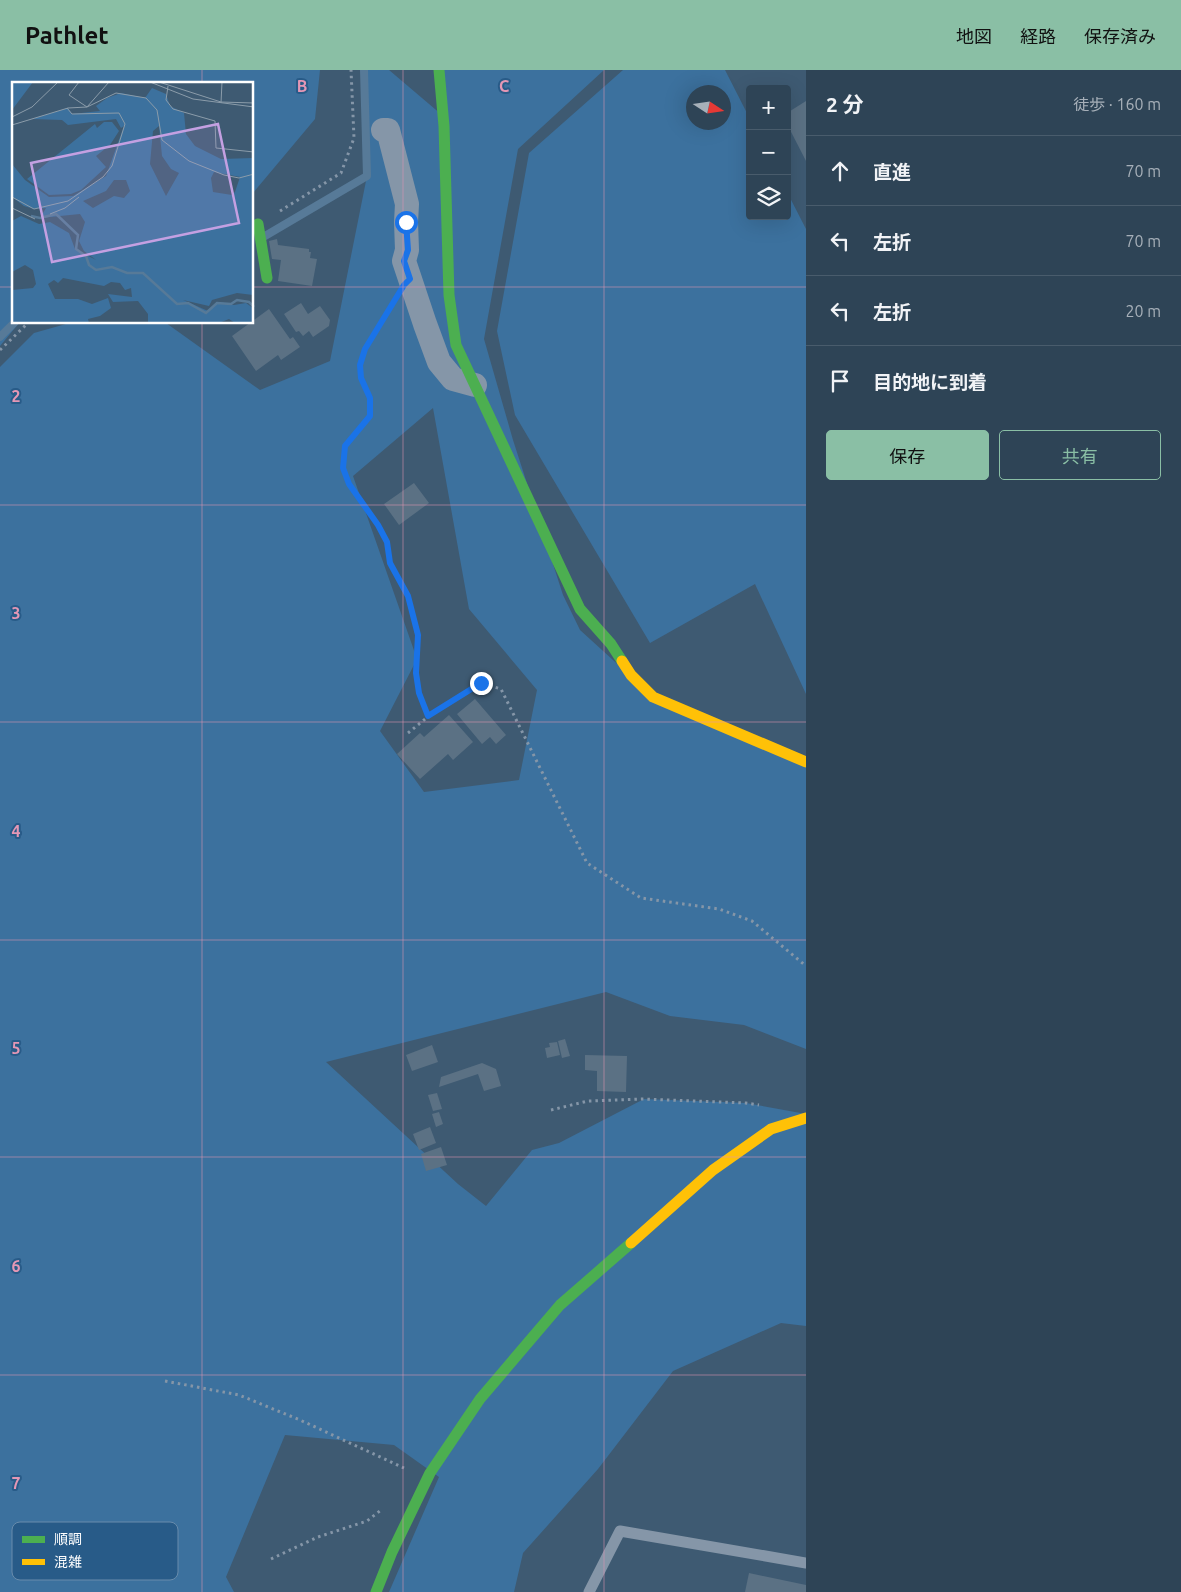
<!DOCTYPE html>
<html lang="ja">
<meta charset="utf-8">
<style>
:root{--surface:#2e4456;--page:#3a4e60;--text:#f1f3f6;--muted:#a7b0b9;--line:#495c6c;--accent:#8abfa5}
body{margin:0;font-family:Ubuntu,"Noto Sans JP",sans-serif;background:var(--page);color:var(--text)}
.controls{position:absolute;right:15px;top:15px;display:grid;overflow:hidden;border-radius:5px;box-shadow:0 5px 20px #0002}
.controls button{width:45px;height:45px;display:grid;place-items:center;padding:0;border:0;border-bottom:1px solid var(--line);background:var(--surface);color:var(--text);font:25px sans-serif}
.compass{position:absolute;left:686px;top:15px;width:45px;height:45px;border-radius:50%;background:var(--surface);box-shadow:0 5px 20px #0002;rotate:102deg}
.stop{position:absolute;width:15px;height:15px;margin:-11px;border:4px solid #1a73e8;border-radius:50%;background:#fff}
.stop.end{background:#1a73e8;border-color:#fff;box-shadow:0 1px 5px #0008}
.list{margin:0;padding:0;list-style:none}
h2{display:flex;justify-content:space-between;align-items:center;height:65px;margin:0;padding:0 20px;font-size:21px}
h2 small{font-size:16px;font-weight:400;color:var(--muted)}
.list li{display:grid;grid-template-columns:32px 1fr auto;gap:15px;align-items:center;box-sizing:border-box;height:70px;padding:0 20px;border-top:1px solid var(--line)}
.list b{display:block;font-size:19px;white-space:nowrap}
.list em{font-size:16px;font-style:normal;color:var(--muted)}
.actions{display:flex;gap:10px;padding:15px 20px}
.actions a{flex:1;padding:11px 0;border:1px solid var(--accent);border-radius:5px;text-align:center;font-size:18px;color:var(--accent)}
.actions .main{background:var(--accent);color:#111}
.icon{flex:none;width:28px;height:28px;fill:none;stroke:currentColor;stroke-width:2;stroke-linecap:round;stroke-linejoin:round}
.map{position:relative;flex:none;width:806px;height:1522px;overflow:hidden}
header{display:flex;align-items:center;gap:30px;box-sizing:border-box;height:70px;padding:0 25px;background:var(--accent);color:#111}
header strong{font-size:24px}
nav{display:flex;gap:28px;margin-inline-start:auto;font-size:18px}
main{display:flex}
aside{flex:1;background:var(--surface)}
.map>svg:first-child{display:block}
</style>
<header>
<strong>Pathlet</strong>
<nav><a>地図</a><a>経路</a><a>保存済み</a></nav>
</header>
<main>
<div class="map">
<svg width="806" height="1522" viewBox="0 0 806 1522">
<rect width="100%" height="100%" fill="#3e5a72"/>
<g fill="#3c719e" fill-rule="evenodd">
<path d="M0 0H320L315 49 253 123 252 14H14V252L19 253 0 276Z"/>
<path d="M364 0H389L442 45 439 0H604L518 79 484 269 513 370 563 525 580 560 647 621 806 692V979L744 955 670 946 606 922 326 992 458 1114 486 1136 532 1080 559 1073 644 1029 746 1033 806 1044V1256L781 1253 673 1301 598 1399 523 1483 514 1522H389L439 1407 394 1375 285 1365 226 1507 234 1522H0V297L34 263 73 252 166 253 260 320 330 291 367 106ZM433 338 469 539 537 620 519 710 424 722 380 661 417 589 353 406Z"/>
<path d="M623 0H725L750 49V146H787V122L806 159V624L755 514 650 573 515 345 497 261 529 83ZM694 22H724V52H694Z"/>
</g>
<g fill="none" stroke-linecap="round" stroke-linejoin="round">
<g stroke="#577a98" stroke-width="8">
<path d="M265 166 367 106 364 0"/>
<path d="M0 267 15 252"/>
</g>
</g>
<g fill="#5b7184">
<path d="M806 31V91L787 54V43Z"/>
<path d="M277 169 278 175 309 179V182H311L310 188 317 189 312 216 278 211 281 190 272 189 269 171Z"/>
<path d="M301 233 308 244 320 236 330 250 329 256 313 267 309 261 303 266 299 261 296 262 284 244Z"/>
<path d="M269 239 290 269 293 267 300 277 281 290 278 285 256 301 232 266Z"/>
<path d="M414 413 429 433 399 455 384 434Z"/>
<path d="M475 629 506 665 496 674 490 667 482 674 457 644Z"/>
<path d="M449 645 473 672 453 690 448 684 420 709 397 684 420 663 424 667Z"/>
<path d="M565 969 570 986 562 988 558 971Z"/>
<path d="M557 972 560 985 547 988 545 978 550 977 549 973Z"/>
<path d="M432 975 438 992 412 1001 406 985Z"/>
<path d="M585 985 627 986 626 1022 597 1021V1001L585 1000Z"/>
<path d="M482 993 496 999 501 1016 484 1021 478 1004 439 1017 441 1007Z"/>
<path d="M437 1023 442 1039 433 1041 428 1025Z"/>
<path d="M439 1042 443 1054 436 1057 432 1044Z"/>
<path d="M430 1057 436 1073 419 1080 413 1064Z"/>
<path d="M441 1077 447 1095 426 1101 421 1084Z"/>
<path d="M749 1503 806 1515V1522H745Z"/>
</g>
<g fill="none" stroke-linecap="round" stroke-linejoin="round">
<g stroke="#8596a8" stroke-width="3" stroke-dasharray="2.5 4" stroke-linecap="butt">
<path d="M280 141 341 103 354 68 351 0"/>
<path d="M392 234 365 279 360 295 361 308 370 328 369 346 345 376 343 398 349 414 378 455 387 472 390 493 408 526 417 565 416 603 419 623 428 646"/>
<path d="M0 280 29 252"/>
<path d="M408 663 435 641 481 613 501 619 587 793 641 828 719 839 752 851 806 896"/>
<path d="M551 1040 588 1031 644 1029 746 1033 759 1035"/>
<path d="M165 1311 239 1325 300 1350 404 1398"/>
<path d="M271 1489 318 1467 367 1451 381 1440"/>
</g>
<path stroke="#8596a8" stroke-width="11" d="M589 1522 620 1461 806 1493"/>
<path stroke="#8596a8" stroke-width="24" d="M383 60H388L407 134 406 152 407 180 404 191 425 254 439 292 453 309 475 315"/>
<g stroke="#4caf50" stroke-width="11">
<path d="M439 0 444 56 449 225 456 275 580 539 611 574 622 591"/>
<path d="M258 154 267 208"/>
<path d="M376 1522 392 1482 430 1403 480 1329 560 1235 631 1173"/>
</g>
<g stroke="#ffc107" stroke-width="11">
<path d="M622 591 631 605 653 627 806 692"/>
<path d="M631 1173 713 1100 771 1059 806 1048"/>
</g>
</g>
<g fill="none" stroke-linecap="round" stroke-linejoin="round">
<path stroke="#1a73e8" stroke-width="6" d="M406 152 408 180 404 191 410 209 404 215 365 279 360 295 361 308 370 328V346L345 376 343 398 349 414 378 455 387 472 390 493 408 526 418 565 416 603 419 623 428 646 481 613"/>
</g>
<path fill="none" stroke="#e497b5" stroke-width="1" stroke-opacity="0.55" d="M202 0V14M403 0V1522M604 0V1522M0 217H14M252 217H806M202 252V1522M0 435H806M0 652H806M0 870H806M0 1087H806M0 1305H806"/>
<g transform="translate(12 12)">
<rect width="241" height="241" fill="#3e5a72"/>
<path d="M0 0H21L0 28ZM140 6 154 12 158 24 172 31 174 52 183 64 209 77 241 76V213L225 211 200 218 197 224 171 218 196 229 208 220 222 223 234 221 241 226V241H223L217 237 207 241H136V232L126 219 101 220 96 212 120 215 119 206 113 208 108 201 99 200 92 204 51 196 46 201 42 198 36 202 43 217H66L80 222 96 216 99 226 88 234 76 237 77 241H0V208L21 206 24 202 21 188 13 183 0 190V139L9 134 27 142 38 140 57 151 63 167 84 178 72 169 67 159 73 140 68 132 28 136 34 126 22 127 12 124 0 115V82L13 98 37 115 61 114 94 94 112 44 109 46 104 37 56 43 50 38 20 37 56 26 60 32 88 29 84 24 95 16 109 11 133 16ZM147 44 150 74 159 87 167 91 154 114 138 82 141 49ZM202 90 228 95 223 110 220 113 201 110 199 96ZM102 98H114L118 109 112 116 102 114 81 126 71 119 94 109ZM92 40H100L107 49 98 63 84 74 94 85 69 108 59 112 37 113 15 97 83 42 85 46Z" fill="#3c719e" fill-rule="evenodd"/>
<path fill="none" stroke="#577a98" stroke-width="2.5" d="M19 134 28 136 44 132 66 153 64 167 74 174 77 183 84 188 100 185 115 191H131L165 222 176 221 194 231 205 221 219 222 225 218 237 220 242 225"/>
<path fill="none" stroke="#8b9caa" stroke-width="1" d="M67 0 57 13 75 25 104 11 134 16 145 28 150 58 177 79 212 93 227 96 242 92M138 0 181 17 242 25M147 0 209 20 242 21M156 4 154 18 161 27 203 39 204 66 242 70M209 21 210 0M0 35 20 25 46 0M0 43 56 26 75 25 97 0M0 115 22 127 56 119 91 95 100 84 113 42 107 31 60 32 55 26M0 126 23 137M38 132 53 126 67 115"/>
<path fill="#c4a0e2" fill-opacity="0.15" stroke="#c4a0e2" stroke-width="2.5" d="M206 42 227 141 40 180 19 81Z"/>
<rect width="241" height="241" fill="none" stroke="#fff" stroke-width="2.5"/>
</g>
<rect x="12" y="1452" width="166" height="58" rx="8" fill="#285b88" stroke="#688cac" stroke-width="1"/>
<rect x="22" y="1466" width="23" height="7" fill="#4caf50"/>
<rect x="22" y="1489" width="23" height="6" fill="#ffc107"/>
<g font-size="14" fill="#fff">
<text x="54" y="1474">順調</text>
<text x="54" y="1497">混雑</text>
</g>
<g font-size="16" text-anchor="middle" font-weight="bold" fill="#e497b5" stroke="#285b88" stroke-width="4" stroke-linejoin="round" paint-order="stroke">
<text x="302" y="22">B</text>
<text x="504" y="22">C</text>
<text x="16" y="332">2</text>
<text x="16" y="549">3</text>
<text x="16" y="767">4</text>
<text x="16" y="984">5</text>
<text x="16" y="1202">6</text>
<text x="16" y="1419">7</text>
</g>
</svg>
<div class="controls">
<button>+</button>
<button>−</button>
<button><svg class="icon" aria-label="layers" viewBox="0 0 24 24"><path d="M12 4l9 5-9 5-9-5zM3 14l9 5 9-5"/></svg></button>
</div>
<svg class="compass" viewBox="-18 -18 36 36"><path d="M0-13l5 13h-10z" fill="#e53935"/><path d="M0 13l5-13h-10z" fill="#a7b0b9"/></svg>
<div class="stop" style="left:406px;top:152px"></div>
<div class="stop end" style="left:481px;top:613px"></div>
</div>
<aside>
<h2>2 分<small>徒歩 · 160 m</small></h2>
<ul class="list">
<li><svg class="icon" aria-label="ahead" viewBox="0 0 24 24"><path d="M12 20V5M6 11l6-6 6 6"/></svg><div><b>直進</b></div><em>70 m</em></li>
<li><svg class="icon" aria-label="left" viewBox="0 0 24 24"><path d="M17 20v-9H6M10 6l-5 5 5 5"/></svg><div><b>左折</b></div><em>70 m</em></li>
<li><svg class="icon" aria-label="left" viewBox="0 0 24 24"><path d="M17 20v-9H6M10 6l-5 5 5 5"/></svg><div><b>左折</b></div><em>20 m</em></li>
<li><svg class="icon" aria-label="arrive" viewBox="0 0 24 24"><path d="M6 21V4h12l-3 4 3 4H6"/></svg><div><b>目的地に到着</b></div></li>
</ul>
<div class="actions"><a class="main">保存</a><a>共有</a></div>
</aside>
</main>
